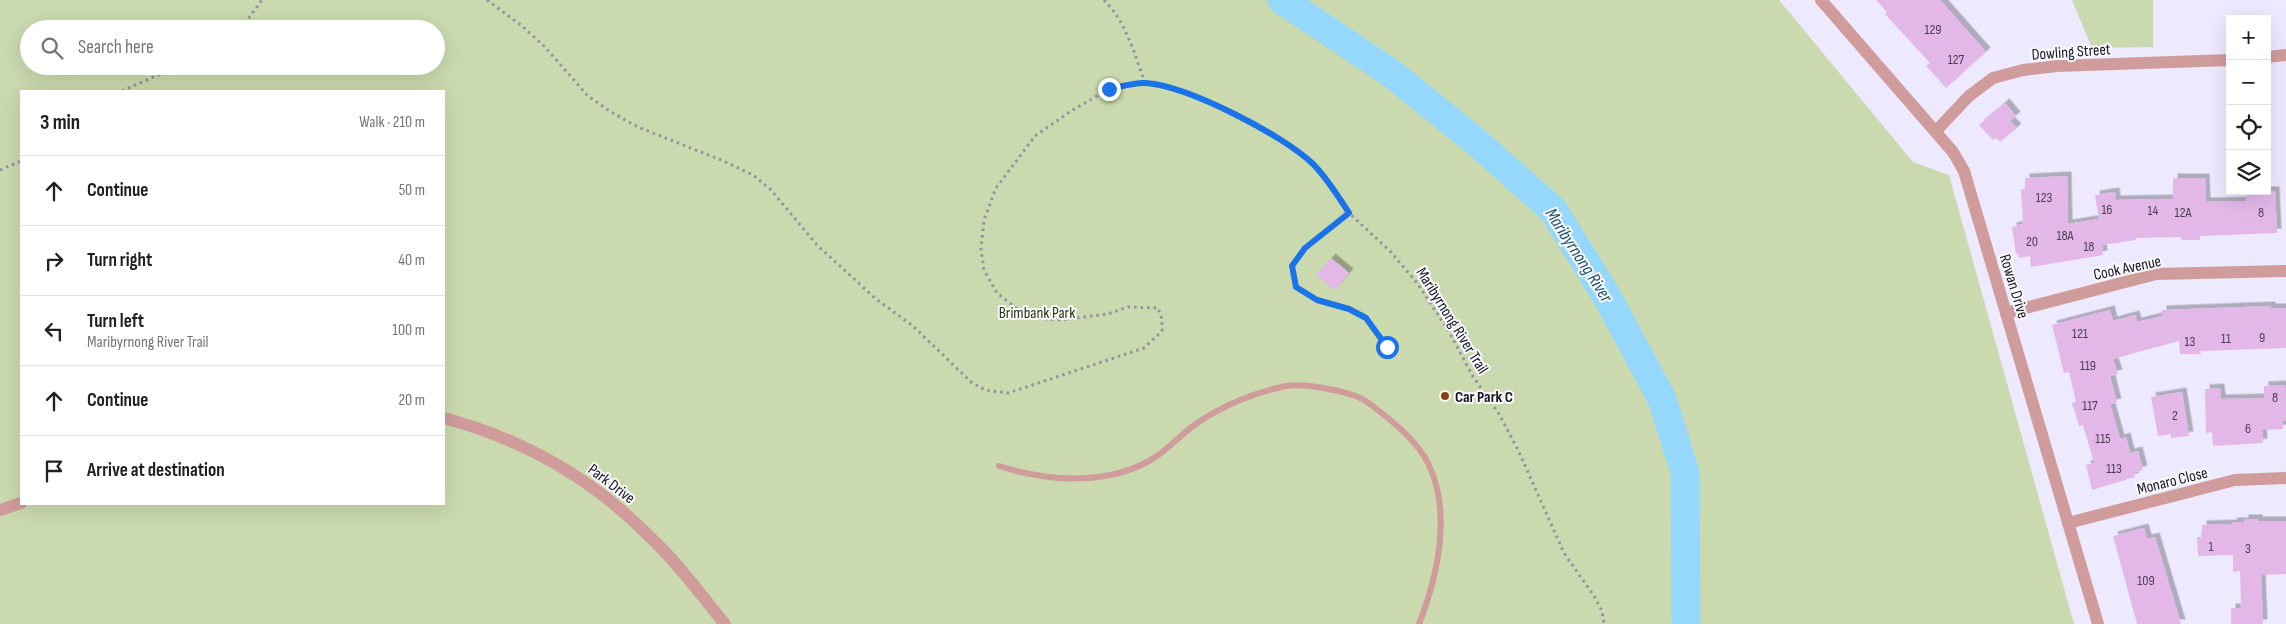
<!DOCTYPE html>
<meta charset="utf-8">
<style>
:root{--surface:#fff;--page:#f2f2f2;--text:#202124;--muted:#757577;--line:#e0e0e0}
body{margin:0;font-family:"Sofia Sans Condensed",sans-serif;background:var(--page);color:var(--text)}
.controls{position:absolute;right:15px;top:15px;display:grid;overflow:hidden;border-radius:0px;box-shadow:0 5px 20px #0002}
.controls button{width:45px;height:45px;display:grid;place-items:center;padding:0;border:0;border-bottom:1px solid var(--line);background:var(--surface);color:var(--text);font:25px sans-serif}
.stop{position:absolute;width:15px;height:15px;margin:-11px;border:4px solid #1a73e8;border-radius:50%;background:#fff}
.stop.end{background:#1a73e8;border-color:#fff;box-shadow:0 1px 5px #0008}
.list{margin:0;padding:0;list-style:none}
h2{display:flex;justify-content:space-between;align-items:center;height:65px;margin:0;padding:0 20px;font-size:21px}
h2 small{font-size:16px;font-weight:400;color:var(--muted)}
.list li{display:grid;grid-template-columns:32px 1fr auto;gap:15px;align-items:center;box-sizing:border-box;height:70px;padding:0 20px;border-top:1px solid var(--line)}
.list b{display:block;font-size:19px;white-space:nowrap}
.list p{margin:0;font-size:16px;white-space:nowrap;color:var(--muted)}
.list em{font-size:16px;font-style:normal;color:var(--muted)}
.icon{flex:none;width:28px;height:28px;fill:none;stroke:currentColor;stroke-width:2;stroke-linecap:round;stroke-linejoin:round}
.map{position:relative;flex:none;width:2286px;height:624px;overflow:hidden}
.search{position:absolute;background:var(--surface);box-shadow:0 5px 20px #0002;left:20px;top:20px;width:425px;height:55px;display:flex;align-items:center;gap:12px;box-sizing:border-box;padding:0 18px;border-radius:28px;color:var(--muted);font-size:19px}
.panel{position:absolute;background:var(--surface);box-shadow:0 5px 20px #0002;left:20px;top:90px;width:425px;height:415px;border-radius:0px}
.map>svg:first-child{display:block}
</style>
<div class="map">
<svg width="2286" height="624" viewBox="0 0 2286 624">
<defs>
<filter id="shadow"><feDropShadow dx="4.5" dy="-4.5" stdDeviation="0" flood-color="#0004"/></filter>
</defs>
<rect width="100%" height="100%" fill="#ede9fe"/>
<g fill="#cbd9ae" fill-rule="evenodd">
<path d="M0 0H1779L1913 162 1949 175 2074 624H0ZM29 29H436V66H29ZM21 91H444V504H21Z"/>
<path d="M2072 0H2153V47L2092 48Z"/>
</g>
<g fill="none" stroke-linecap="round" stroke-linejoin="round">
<path stroke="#96d8fb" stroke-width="29" d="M1282 0 1391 73 1474 140 1553 210 1606 295 1662 399 1685 472 1686 624"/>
</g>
<g fill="#e3b8e9" filter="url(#shadow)">
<path d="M1876 0H1940L1986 52 1946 88 1926 66 1930 63 1885 14 1887 12Z"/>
<path d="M2005 103 2016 116 2010 121 2017 128 2000 142 1996 138 1993 140 1979 125Z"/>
<path d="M2067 176 2068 224 2099 219 2095 195 2115 192 2116 200 2173 199V178H2205L2206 202 2246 201V191H2275L2277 233 2200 236V240H2181V237L2135 238 2136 240 2102 245 2103 255 2031 267 2030 256 2019 258 2018 254H2016L2012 227 2023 224 2021 189H2025V178Z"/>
<path d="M1331 258 1349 273 1334 290 1316 275Z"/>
<path d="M2271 306V308H2286V348L2200 351 2201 354H2180L2179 341 2113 359 2118 374 2110 376 2117 403 2110 404 2120 439 2126 437 2130 453 2138 451 2143 470 2133 473 2135 477 2092 490 2086 465 2094 463 2083 425 2079 426 2072 403 2076 402 2069 372 2064 373 2052 325 2110 310 2113 321 2135 315 2137 322 2162 316V310Z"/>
<path d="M2285 385 2286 421H2283V429L2262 430 2263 443 2213 446 2212 432 2206 433 2205 389 2220 388 2221 399 2264 398V386Z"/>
<path d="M2182 392 2189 436 2171 438V434L2158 436 2151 397Z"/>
<path d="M2244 519H2258V521H2286V574L2261 575 2263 624H2231V608H2241L2240 571 2233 572V555L2198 556 2197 537H2202V525L2233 524 2232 522H2244Z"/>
<path d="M2144 528 2147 539 2155 537 2181 624H2137L2113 536Z"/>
</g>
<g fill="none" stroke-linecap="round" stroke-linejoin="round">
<g stroke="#9491a2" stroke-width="3" stroke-dasharray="2.5 4" stroke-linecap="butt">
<path d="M487 0 522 26 544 46 588 96 611 112 638 127 721 160 753 175 771 190 817 245 876 299 913 326 971 382 985 390 1008 393 1144 348 1162 331V319L1158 308 1128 307 1108 314 1060 320 1036 318 1016 308 997 293 984 270 981 249 984 220 996 188 1035 136 1071 111 1109 89 1145 83 1189 93 1285 142 1313 164 1335 191 1349 213 1390 251 1417 283 1448 330 1472 375 1499 414 1519 452 1564 553 1594 596 1602 611 1604 624"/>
<path d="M1104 0C1126 22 1135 55 1145 83"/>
<path d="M241 29 262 0"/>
<path d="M122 91 178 66"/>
<path d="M0 170 21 161"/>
<path d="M1349 213 1305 248 1292 266 1296 287 1317 300 1349 309 1366 317 1387 347"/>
</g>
<path stroke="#d09b9b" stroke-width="6" d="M999 466C1047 481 1103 486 1149 461 1166 452 1178 437 1193 426 1221 406 1253 393 1286 386 1303 383 1349 391 1364 400 1369 403 1374 407 1379 411 1396 424 1418 443 1428 463 1452 512 1438 575 1419 624"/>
<g stroke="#d09b9b" stroke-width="12">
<path d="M1821 0 1953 152 1964 171 2098 624"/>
<path d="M2267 57 2286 55"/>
<path d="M1936 131 1969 96 1993 78 2023 70 2057 66 2230 60"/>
<path d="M2006 313 2156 274 2286 271"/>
<path d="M444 418C522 439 593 479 650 537 678 563 701 595 725 624"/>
<path d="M0 510 21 503"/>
<path d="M2068 523 2235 480 2286 478"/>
</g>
</g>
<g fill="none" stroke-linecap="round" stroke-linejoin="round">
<path stroke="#1a73e8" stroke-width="6" d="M1109 89C1120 87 1135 82 1146 83 1188 86 1283 135 1313 164 1327 178 1338 196 1349 213L1305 248 1292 266 1296 287 1317 300 1349 309 1366 318 1387 347"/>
</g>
<circle fill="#85440e" stroke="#f9f9fe" stroke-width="2" cx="1445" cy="396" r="5"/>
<g text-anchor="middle" stroke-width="4" stroke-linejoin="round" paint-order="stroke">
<g font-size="14" fill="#4b3e52">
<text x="1933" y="34">129</text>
<text x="1956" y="64">127</text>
<text x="2044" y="202">123</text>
<text x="2107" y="214">16</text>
<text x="2153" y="215">14</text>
<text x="2183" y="217">12A</text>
<text x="2261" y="217">8</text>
<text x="2065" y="240">18A</text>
<text x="2032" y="246">20</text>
<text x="2089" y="251">18</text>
<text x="2080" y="338">121</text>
<text x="2262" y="342">9</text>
<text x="2226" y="343">11</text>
<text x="2190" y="346">13</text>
<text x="2088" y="370">119</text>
<text x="2275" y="402">8</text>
<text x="2090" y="410">117</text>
<text x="2175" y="420">2</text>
<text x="2248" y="433">6</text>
<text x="2103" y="443">115</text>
<text x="2114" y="473">113</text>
<text x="2211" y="551">1</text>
<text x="2248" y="553">3</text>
<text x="2146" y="585">109</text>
</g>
<g font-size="16" fill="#181620" stroke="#f9f9fe">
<text transform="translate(2071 51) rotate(-4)" y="6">Dowling Street</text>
<text transform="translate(2127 267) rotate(-12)" y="6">Cook Avenue</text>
<text transform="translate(2015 286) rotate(73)" y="6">Rowan Drive</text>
<text transform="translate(1453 320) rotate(58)" y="6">Maribyrnong River Trail</text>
<text transform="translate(2172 480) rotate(-14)" y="6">Monaro Close</text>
<text transform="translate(612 483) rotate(37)" y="6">Park Drive</text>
</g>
<g font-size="16" fill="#2c370a" stroke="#f9f9fe">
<text x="1037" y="318">Brimbank Park</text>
</g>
<g font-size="16" font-weight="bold" fill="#181620" stroke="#f9f9fe" text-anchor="start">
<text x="1455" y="402">Car Park C</text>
</g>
<g font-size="18" font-style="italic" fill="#1e516a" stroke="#f9f9fe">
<text transform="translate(1579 255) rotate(57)" y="6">Maribyrnong River</text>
</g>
</g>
</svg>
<div class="controls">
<button>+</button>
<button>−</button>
<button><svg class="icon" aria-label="locate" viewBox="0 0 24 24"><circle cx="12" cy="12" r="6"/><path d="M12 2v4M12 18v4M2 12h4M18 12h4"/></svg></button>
<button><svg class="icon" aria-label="layers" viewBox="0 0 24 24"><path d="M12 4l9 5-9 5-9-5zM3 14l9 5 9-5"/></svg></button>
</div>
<div class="stop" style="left:1387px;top:347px"></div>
<div class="stop end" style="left:1109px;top:89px"></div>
<div class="search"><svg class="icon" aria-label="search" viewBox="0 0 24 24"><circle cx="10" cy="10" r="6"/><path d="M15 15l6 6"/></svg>Search here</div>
<section class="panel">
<h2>3 min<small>Walk · 210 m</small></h2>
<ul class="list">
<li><svg class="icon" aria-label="ahead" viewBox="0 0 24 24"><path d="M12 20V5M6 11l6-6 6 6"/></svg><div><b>Continue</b></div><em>50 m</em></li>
<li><svg class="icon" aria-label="right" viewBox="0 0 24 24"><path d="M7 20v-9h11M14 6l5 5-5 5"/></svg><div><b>Turn right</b></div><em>40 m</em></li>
<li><svg class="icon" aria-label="left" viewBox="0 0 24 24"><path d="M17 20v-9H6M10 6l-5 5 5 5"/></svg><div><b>Turn left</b><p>Maribyrnong River Trail</p></div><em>100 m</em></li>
<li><svg class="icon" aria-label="ahead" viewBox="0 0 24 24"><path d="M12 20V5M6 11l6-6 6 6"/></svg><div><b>Continue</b></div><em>20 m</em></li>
<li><svg class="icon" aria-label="arrive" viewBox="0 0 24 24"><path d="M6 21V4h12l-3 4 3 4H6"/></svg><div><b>Arrive at destination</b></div></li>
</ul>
</section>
</div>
